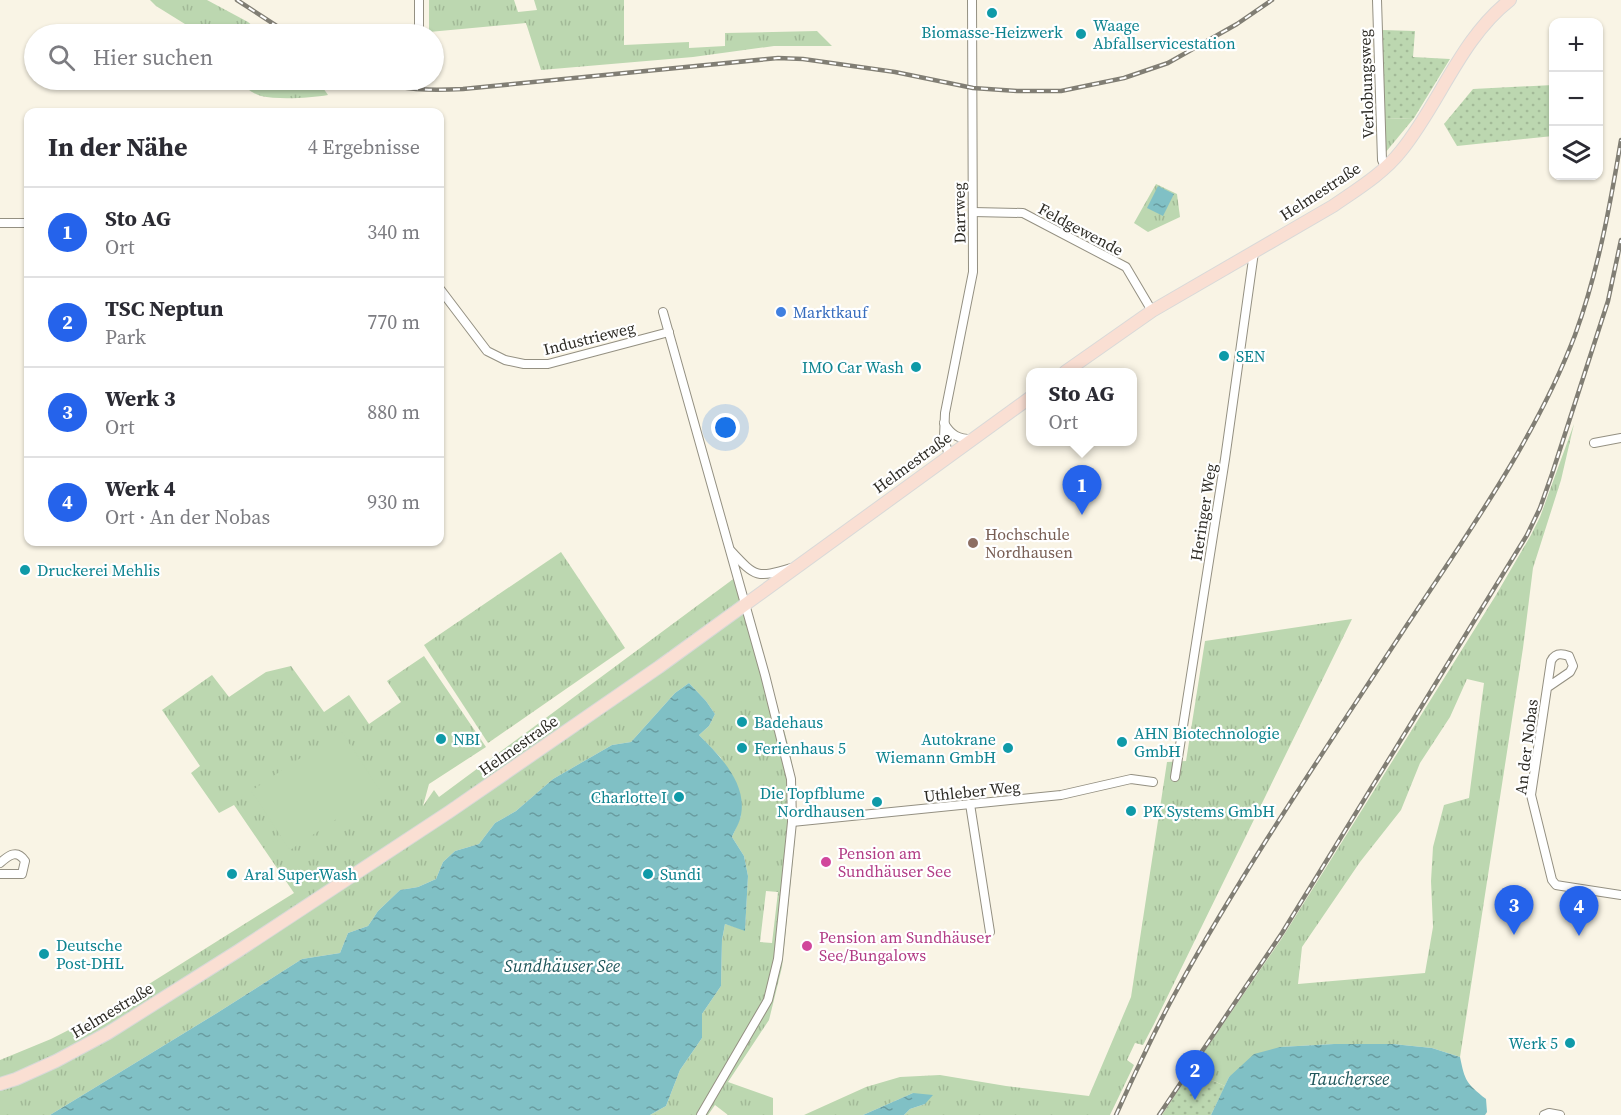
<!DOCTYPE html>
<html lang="de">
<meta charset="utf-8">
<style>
:root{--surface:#fff;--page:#f7f7f7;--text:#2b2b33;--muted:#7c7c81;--line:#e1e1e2;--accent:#2563eb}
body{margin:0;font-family:"Source Serif 4",serif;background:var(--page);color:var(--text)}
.controls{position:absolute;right:18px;top:18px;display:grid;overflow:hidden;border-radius:12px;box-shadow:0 2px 4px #0004}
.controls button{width:54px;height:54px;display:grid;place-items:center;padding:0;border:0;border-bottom:2px solid var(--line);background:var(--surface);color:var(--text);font:30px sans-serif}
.you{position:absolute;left:726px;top:428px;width:21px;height:21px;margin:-15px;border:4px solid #fff;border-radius:50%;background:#1a73e8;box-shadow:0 0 0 9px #1a73e833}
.badge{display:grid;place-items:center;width:39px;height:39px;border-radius:50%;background:var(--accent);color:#fff;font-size:20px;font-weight:700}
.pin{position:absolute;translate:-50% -50px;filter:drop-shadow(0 2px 3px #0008)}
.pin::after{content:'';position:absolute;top:32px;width:21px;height:18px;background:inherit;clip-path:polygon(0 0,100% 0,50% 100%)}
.popup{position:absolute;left:1026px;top:368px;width:111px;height:78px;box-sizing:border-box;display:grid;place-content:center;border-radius:12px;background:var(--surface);filter:drop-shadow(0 2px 4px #0005);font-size:20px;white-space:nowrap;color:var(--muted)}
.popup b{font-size:22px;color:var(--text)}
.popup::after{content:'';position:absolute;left:50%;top:100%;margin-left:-12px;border:12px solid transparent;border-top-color:var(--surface)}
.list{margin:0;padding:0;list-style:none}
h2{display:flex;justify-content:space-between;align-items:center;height:78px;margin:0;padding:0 24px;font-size:26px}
h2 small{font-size:20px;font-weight:400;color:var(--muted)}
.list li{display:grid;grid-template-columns:39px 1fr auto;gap:18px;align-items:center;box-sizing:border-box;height:90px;padding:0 24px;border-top:2px solid var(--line)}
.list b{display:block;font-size:22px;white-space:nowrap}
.list p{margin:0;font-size:20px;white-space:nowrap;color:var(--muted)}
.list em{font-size:20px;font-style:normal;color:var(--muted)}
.icon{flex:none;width:33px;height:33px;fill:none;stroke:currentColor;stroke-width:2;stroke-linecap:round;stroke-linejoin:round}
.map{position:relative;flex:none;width:1621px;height:1115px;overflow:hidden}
.search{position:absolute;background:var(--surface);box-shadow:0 2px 4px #0004;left:24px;top:24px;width:420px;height:66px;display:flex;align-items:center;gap:15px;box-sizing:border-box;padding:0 21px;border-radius:33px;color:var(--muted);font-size:22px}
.panel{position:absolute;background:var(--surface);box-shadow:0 2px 4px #0004;left:24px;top:108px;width:420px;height:438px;border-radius:12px}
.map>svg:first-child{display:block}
</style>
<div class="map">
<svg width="1621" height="1115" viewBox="0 0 1621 1115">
<defs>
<pattern id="grass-tufts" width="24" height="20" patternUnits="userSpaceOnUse" patternTransform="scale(1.5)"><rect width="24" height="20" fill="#bcd7b0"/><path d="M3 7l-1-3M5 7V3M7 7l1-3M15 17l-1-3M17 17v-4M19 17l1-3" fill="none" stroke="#a2b997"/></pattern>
<pattern id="garden-dots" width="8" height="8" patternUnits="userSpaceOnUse" patternTransform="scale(1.5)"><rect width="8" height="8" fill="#bcd7b0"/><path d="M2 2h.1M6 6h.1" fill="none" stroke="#a2b997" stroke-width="1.8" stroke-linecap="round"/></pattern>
<pattern id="water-ripples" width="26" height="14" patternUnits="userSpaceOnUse" patternTransform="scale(1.5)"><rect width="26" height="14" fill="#80c0c5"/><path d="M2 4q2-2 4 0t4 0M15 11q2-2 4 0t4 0" fill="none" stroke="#699ca0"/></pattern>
</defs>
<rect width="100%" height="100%" fill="#f9f4e5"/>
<g fill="url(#grass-tufts)" fill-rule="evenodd">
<path d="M150 0H207L248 22 262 34H201L156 6Z"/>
<path d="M429 0H514L518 12 537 10 534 0H624V45L689 42V48L725 46V33L817 31 832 46H774L693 57 541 70 526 23 429 32Z"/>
<path d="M238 80H310L321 85 328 95C311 98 278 100 261 96 253 94 243 86 238 80Z"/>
<path d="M1414 118 1385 153 1383 119Z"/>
<path d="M1156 184 1177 194 1180 217 1148 232 1134 223Z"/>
<path d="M1574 424 1561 480 1533 568 1523 648 1460 1057 1432 1048 1393 1044H1334L1280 1047 1229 1077 1225 1086 1191 1071 1282 938 1496 595 1531 535 1540 517ZM1467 679 1484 683 1469 798 1444 805 1433 847 1431 881 1433 927 1425 973 1298 984 1302 947 1360 862 1401 810 1420 763 1450 717Z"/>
<path d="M561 552 625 648 488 743 424 645Z"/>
<path d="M740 574 789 748 796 785 795 838 782 967 769 1020 728 1082 773 1098V1115H728L715 1105 708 1115H650L666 1106 680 1070 702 1038V1014L721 986 722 940 725 924 745 930 748 876 744 856 732 837 741 816 721 758 699 735 709 726 715 714 706 701 689 683 675 693 631 742 612 745 553 779 516 811 495 823 479 844 455 851 443 862 436 879 418 887 400 890 378 911 368 926 348 933 340 953 302 959 217 1013 50 1115H0V1060L51 1039 106 1011 294 893 234 805 219 813 191 773 200 766 162 710 212 675 229 697 266 672 291 666 324 712 349 695 369 724 401 702 387 681 424 656 486 747 429 784 423 806 434 790 439 797ZM766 891 778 892 772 943 760 942Z"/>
<path d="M1352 619 1154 1024 1143 1045 1135 1043 1127 1060 1134 1065 1110 1115H904L910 1109 925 1104 913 1093 863 1115H804L866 1087 900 1077 940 1075 1006 1086 1089 1096 1131 997 1167 762 1186 761 1205 641Z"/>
</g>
<g fill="url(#garden-dots)">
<path d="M1382 30 1415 31 1413 57 1450 59 1414 118 1383 119Z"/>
<path d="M1553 85V136L1457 146 1444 124 1473 89Z"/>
<path d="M1191 1071 1225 1086 1211 1115H1162Z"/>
</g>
<path fill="#bcd7b0" d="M341 731 380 790 290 850 251 791Z"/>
<g fill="url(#water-ripples)">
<path d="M1158 186 1174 194 1163 216 1147 208Z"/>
<path d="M689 683 706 701 715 714 709 726 699 735C720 756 747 783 741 815 740 822 735 830 732 837L744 856 748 876 745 931 725 924 722 940 721 986 702 1014V1038L680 1070 666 1106 650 1115H50L217 1013 302 959 340 953 348 933 368 926 378 911 400 890 418 887 436 879 443 862 455 851 479 844 495 823 516 811 553 779 612 745 631 742 675 693Z"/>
<path d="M1334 1044H1393L1432 1048 1460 1057C1465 1081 1466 1083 1486 1099L1487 1112 1485 1115H1211L1229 1077 1254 1054 1280 1047Z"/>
<path d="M913 1093 933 1095 925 1104 910 1109 904 1115H863Z"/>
</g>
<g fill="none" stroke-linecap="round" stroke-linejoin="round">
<defs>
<g id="street">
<path d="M1377 0 1382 160 1385 167"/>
<path d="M419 30V0"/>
<path d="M973 212 1023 213 1126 267 1152 311"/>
<path d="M0 223H28"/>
<path d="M440 289 487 351 505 360 524 364H548L669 332"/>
<path d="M663 312 765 675 791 779 792 822 778 959 768 1000 701 1115"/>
<path d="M944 423C951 435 958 439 972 439"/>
<path d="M1594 443 1621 438"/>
<path d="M949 456 944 438 945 413 973 272 972 0"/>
<path d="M731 551C756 578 757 578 791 568"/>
<path d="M1548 687 1570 672 1573 666 1569 656C1561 653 1555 653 1551 661L1531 795 1552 880 1556 885 1562 886 1621 895"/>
<path d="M1175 777 1225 459 1254 252"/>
<path d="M970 804 990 932"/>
<path d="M792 822 1061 795 1131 779 1153 782"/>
<path d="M0 863C9 855 17 849 25 861L22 874H0"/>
<path d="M1544 1115 1549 1113 1560 1115"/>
</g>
<g id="primary">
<path d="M1065 372 1152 311 1333 206C1356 190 1383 174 1401 151 1440 103 1460 39 1510 0"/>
<path d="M0 1084 16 1079 56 1061 108 1033 238 951 449 812 659 667 1031 397"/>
</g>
</defs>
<use href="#street" stroke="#949082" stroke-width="10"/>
<use href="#primary" stroke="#d9d9d8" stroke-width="14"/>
<use href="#street" stroke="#fff" stroke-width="8"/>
<use href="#primary" stroke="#fadfd3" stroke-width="12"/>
<defs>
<g id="rail">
<path d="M237 0 289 34"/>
<path d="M370 80C405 90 427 91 463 89L778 58 803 59 895 72 973 88 1017 91H1061L1124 78 1168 63 1237 24 1272 0"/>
<path d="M1116 1115C1135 1073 1154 1031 1177 990 1246 865 1327 747 1405 628 1466 536 1536 438 1575 335 1598 272 1610 206 1621 140"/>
<path d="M1159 1115 1282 933 1527 535 1540 508 1552 474 1608 301 1621 240"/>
</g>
</defs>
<use href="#rail" stroke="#817e74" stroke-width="4.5"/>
<use href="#rail" stroke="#fff" stroke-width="2" stroke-dasharray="7" stroke-linecap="butt"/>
</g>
<g fill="#0f9aa8" stroke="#fff" stroke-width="2">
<circle cx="992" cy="13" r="6"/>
<circle cx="1081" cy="34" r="6"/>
<circle cx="1224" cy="356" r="6"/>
<circle cx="916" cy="367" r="6"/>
<circle cx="25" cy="570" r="6"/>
<circle cx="742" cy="722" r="6"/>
<circle cx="441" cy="739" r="6"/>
<circle cx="1122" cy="742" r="6"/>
<circle cx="742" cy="748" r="6"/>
<circle cx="1008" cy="748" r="6"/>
<circle cx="679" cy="797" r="6"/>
<circle cx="877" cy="802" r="6"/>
<circle cx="1131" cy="811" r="6"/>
<circle cx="232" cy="874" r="6"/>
<circle cx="648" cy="874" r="6"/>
<circle cx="44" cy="954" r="6"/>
<circle cx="1570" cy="1043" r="6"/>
</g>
<circle fill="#3f7fe0" stroke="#fff" stroke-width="2" cx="781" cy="312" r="6"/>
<circle fill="#8d6e63" stroke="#fff" stroke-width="2" cx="973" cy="543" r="6"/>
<g fill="#d1479c" stroke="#fff" stroke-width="2">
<circle cx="826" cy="862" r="6"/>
<circle cx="807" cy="946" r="6"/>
</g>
<g text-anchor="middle" stroke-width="4.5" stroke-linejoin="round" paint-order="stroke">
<g font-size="16" fill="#0d838f" stroke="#fff" text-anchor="start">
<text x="1093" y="31">Waage<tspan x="1093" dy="18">Abfallservicestation</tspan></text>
<text x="992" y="38" text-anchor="middle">Biomasse-Heizwerk</text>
<text x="1236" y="362">SEN</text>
<text x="904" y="373" text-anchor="end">IMO Car Wash</text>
<text x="37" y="576">Druckerei Mehlis</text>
<text x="754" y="728">Badehaus</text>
<text x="1134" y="739">AHN Biotechnologie<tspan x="1134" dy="18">GmbH</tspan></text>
<text x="453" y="745">NBI</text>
<text x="996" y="745" text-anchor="end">Autokrane<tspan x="996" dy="18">Wiemann GmbH</tspan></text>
<text x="754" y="754">Ferienhaus 5</text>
<text x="865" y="799" text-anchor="end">Die Topfblume<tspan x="865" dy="18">Nordhausen</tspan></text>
<text x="667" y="803" text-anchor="end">Charlotte I</text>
<text x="1143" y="817">PK Systems GmbH</text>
<text x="244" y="880">Aral SuperWash</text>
<text x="660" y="880">Sundi</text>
<text x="56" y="951">Deutsche<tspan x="56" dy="18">Post-DHL</tspan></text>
<text x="1558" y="1049" text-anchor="end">Werk 5</text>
</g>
<g font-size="16" fill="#2d2b25" stroke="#fff">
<text transform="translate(1366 84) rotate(-92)" y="6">Verlobungsweg</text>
<text transform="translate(1320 191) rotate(-33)" y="6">Helmestraße</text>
<text transform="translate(959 213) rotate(-91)" y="6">Darrweg</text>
<text transform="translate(1081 229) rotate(28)" y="6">Feldgewende</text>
<text transform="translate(589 338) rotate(-14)" y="6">Industrieweg</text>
<text transform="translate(912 462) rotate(-36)" y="6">Helmestraße</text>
<text transform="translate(1203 512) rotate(-81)" y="6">Heringer Weg</text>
<text transform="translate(518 745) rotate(-35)" y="6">Helmestraße</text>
<text transform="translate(1526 747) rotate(-83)" y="6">An der Nobas</text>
<text transform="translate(972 791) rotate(-6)" y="6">Uthleber Weg</text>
<text transform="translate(112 1010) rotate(-31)" y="6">Helmestraße</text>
</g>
<g font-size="16" fill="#366cbe" stroke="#fff" text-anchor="start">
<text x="793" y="318">Marktkauf</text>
</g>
<g font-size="16" fill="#785e54" stroke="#fff" text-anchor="start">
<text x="985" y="540">Hochschule<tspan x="985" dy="18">Nordhausen</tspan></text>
</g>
<g font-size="16" fill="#b23c85" stroke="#fff" text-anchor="start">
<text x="838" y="859">Pension am<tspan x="838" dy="18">Sundhäuser See</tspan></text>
<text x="819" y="943">Pension am Sundhäuser<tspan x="819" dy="18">See/Bungalows</tspan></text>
</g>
<g font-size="18" font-style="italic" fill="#1f565a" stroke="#fff">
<text x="562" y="972">Sundhäuser See</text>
<text x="1349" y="1085">Tauchersee</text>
</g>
</g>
</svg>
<div class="controls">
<button>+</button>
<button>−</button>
<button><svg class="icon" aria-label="layers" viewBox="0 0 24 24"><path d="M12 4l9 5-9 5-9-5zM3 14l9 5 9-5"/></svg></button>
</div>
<div class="you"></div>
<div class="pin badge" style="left:1082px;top:515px">1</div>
<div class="popup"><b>Sto AG</b>Ort</div>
<div class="pin badge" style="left:1195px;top:1100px">2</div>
<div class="pin badge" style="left:1514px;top:935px">3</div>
<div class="pin badge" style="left:1579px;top:936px">4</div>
<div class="search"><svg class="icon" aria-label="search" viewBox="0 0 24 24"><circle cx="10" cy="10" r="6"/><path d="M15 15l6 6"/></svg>Hier suchen</div>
<section class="panel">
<h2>In der Nähe<small>4 Ergebnisse</small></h2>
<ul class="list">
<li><span class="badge">1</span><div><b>Sto AG</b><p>Ort</p></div><em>340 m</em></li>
<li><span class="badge">2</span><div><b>TSC Neptun</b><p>Park</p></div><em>770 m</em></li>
<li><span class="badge">3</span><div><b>Werk 3</b><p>Ort</p></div><em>880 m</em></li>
<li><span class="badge">4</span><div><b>Werk 4</b><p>Ort · An der Nobas</p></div><em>930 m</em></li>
</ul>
</section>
</div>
